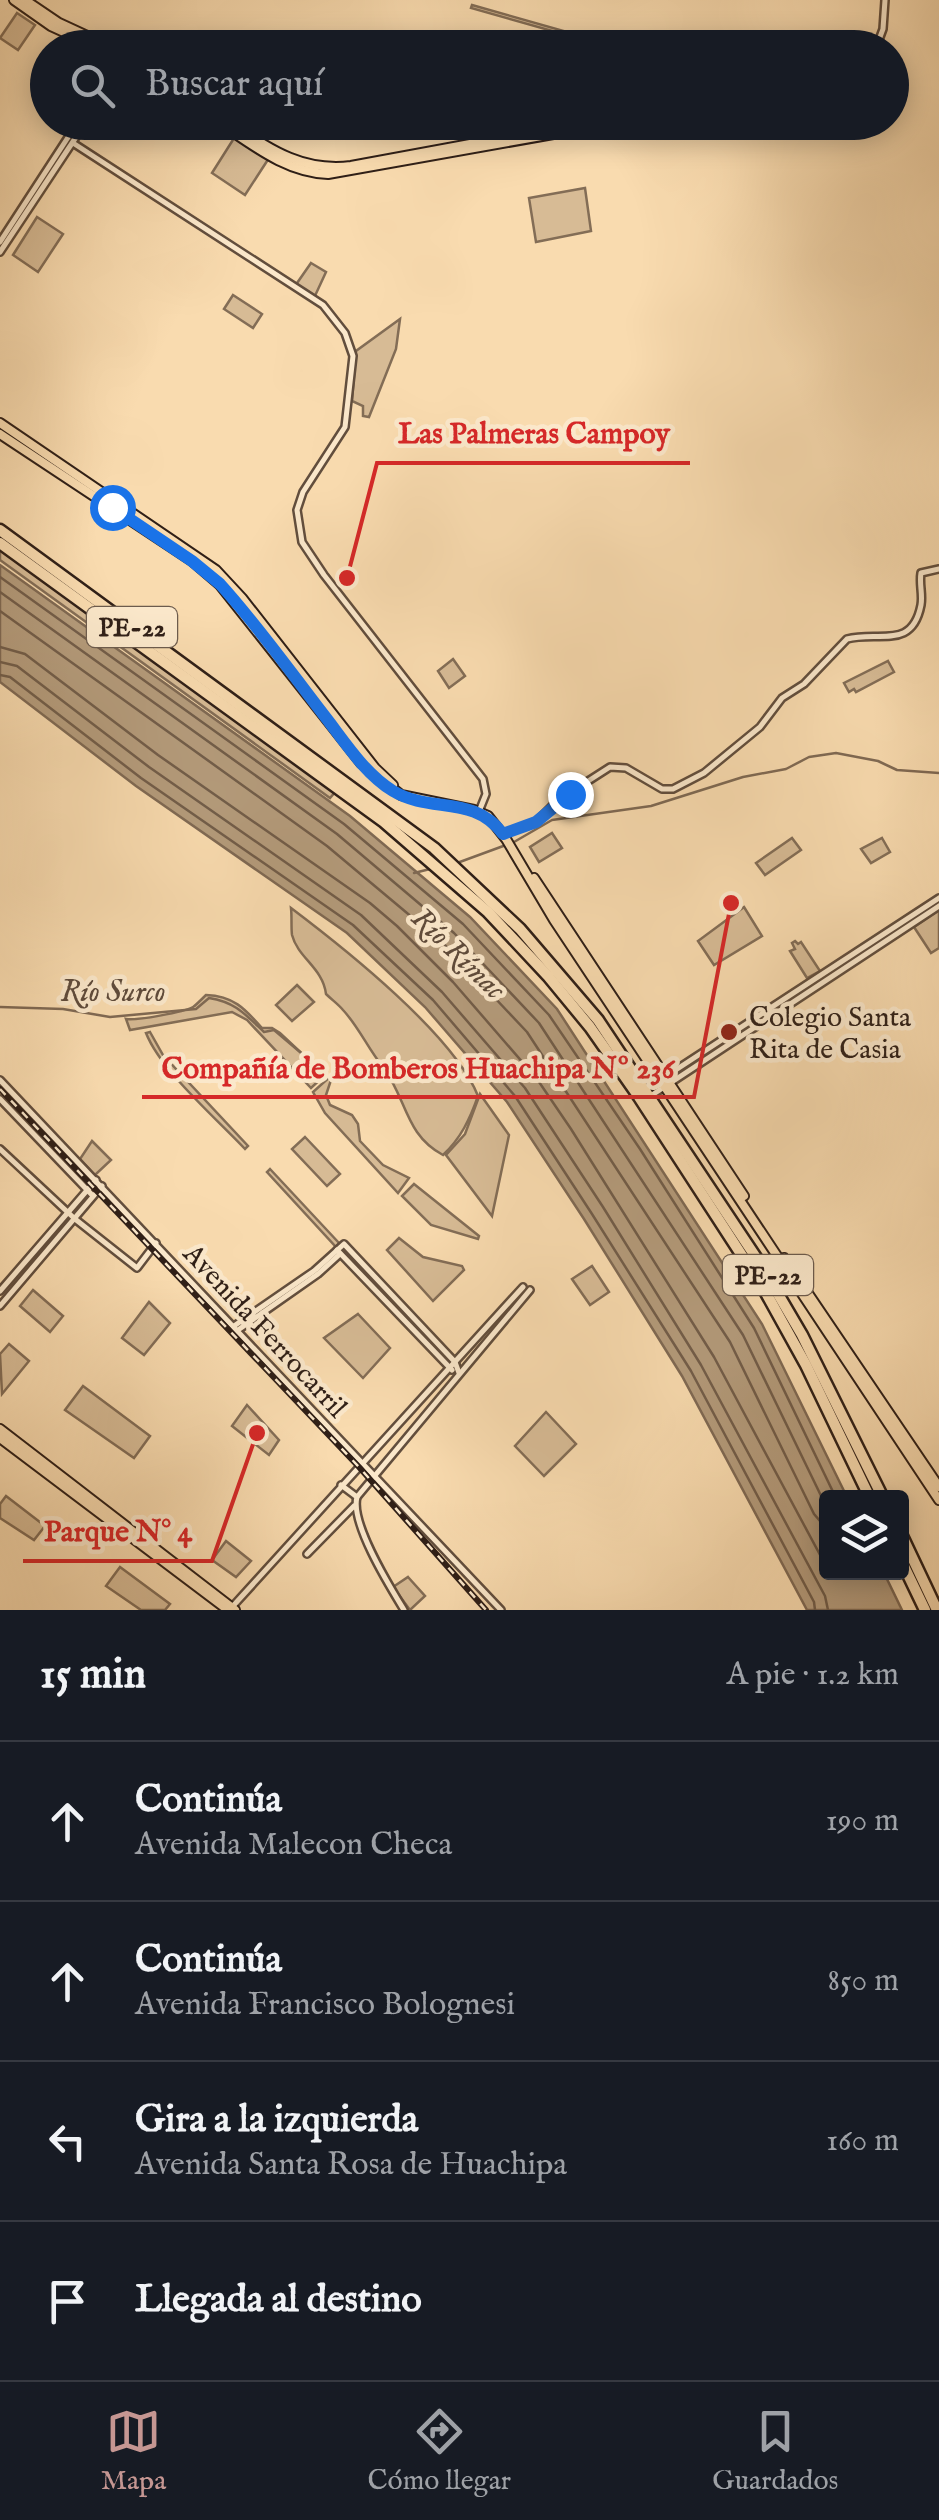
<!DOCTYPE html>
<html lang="es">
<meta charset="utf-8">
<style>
:root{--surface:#171b24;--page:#20242c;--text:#f1f3f6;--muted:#9ea1a6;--line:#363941;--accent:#c59692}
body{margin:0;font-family:"IM FELL English",serif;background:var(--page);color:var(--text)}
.controls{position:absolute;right:30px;bottom:30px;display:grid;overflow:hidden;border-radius:10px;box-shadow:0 5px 25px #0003}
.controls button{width:90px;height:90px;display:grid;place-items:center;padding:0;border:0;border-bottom:2px solid var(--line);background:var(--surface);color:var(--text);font:50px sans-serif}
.stop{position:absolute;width:30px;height:30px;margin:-22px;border:8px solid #1a73e8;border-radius:50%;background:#fff}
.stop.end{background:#1a73e8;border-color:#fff;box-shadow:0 2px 10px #0008}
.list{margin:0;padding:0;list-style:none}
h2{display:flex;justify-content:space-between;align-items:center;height:130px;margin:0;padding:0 40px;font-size:42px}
h2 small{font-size:32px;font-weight:400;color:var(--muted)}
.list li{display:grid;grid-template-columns:65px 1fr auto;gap:30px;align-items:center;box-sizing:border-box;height:160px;padding:0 40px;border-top:2px solid var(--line)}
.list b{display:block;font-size:38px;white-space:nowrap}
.list p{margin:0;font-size:32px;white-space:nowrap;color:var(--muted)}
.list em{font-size:32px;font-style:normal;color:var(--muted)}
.icon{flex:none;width:55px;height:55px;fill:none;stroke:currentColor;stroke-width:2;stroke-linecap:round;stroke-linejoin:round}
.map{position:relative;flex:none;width:939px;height:1610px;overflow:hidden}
.search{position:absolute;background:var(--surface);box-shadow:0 5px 25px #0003;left:30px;right:30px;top:30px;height:110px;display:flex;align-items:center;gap:25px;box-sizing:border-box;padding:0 35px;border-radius:55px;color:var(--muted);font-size:38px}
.sheet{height:770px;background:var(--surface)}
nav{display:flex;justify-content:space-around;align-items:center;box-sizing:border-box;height:140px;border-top:2px solid var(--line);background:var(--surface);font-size:28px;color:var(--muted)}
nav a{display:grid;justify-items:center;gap:5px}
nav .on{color:var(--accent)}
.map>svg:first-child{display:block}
</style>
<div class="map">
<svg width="939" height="1610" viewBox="0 0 939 1610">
<rect width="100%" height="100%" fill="#f9dbaf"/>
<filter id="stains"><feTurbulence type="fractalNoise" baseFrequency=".002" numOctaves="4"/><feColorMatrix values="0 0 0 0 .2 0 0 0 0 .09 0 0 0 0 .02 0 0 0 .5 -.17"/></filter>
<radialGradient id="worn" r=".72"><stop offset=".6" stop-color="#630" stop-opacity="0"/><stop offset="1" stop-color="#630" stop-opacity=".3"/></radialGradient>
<g fill="#d7bb95" stroke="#836d56" stroke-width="2.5">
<path d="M472 5 585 37 584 40 471 8Z"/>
<path d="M17 13 35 25 18 50 0 38Z"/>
<path d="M236 135 269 158 245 195 212 173Z"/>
<path d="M585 188 591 231 536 242 529 198Z"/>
<path d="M37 217 63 234 38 272 13 255Z"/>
<path d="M311 263 326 272 314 298 295 286Z"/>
<path d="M233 295 262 314 253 328 224 309Z"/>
<path d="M400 319 396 349 369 417 363 416V406L352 401 356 351Z"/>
<path d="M0 550 336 791 330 798 0 560Z"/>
<path d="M453 659 465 676 449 688 438 671Z"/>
<path d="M888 661 894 672 856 692 854 689 849 692 844 683Z"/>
<path d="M552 833 562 848 539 862 530 847Z"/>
<path d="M792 838 801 850 765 875 756 863Z"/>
<path d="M882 838 890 852 871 863 861 849Z"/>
<path d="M744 907 762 936 714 965 698 941Z"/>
<path d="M291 908C344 948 454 1035 478 1096 470 1119 461 1138 443 1155 405 1135 407 1099 383 1067 368 1049 359 1027 343 1010 338 1004 332 1000 326 994 323 968 298 958 292 935 291 927 292 917 291 908Z"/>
<path d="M939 910V948L931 953 914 927Z"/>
<path d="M795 941 798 944 801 942 820 971 807 978 790 951 795 949 792 943Z"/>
<path d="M297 985 314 1002 292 1021 276 1005Z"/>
<path d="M206 995C234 996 245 1009 262 1028H272L280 1033 325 1075 311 1088 247 1020 232 1012 130 1030 126 1019C136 1021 184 1012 193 1007 195 1006 205 996 206 995Z"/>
<path d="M150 1032 163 1055 248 1146 245 1149C216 1118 161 1071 146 1033Z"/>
<path d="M333 1074 326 1095 330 1105 352 1115 358 1124 360 1141 383 1165 409 1178 398 1193 325 1113 313 1092Z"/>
<path d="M480 1094 509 1135 492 1216 446 1155 465 1134Z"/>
<path d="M305 1137 340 1174 327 1186 292 1149Z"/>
<path d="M92 1141 111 1160 95 1175 80 1159Z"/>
<path d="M270 1169 339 1243 336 1247 267 1172Z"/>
<path d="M414 1184 479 1236 478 1239 431 1225 402 1196Z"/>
<path d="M399 1238 423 1257 462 1266 464 1270 433 1301 387 1250Z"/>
<path d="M592 1266 609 1292 590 1305 572 1279Z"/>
<path d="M33 1290 63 1316 50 1332 20 1306Z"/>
<path d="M149 1302 170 1323 144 1355 122 1338Z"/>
<path d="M358 1314 390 1348 363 1378 324 1338Z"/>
<path d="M9 1344 29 1361 2 1394 0 1354Z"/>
<path d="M83 1386 150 1436 134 1458 65 1410Z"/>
<path d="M247 1405 279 1440 269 1455 232 1426Z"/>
<path d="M546 1412 576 1444 544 1476 515 1446Z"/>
<path d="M6 1496 45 1526 34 1540 0 1518V1504Z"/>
<path d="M226 1541 251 1561 236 1577 212 1560Z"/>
<path d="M120 1567 170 1604 165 1610H141L106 1586Z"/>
<path d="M408 1577 425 1596 410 1610 393 1587Z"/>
</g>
<path fill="#b49b7b" stroke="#7f6953" stroke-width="2.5" d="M0 565 350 816 470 917 557 1009 762 1324 847 1497 826 1498V1572L884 1573 902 1610H807L682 1376 584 1219 507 1102 425 1007 347 933 136 786 0 682Z"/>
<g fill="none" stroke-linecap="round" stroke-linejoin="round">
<g stroke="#725d49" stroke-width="2.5">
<path d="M0 577 344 824 463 924 549 1015 640 1149 754 1328 836 1498"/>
<path d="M0 592 337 834 454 933 539 1023 743 1335 826 1506"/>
<path d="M0 611 327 846 444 944 527 1032 730 1342 814 1514 826 1528"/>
<path d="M0 647 25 654 158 755 370 903 397 926 453 982 537 1079 571 1129 714 1357 826 1566"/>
<path d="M0 662 17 666 149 767 361 915 442 992 525 1088 603 1207 701 1365 825 1596 828 1610"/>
<path d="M0 675 10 677 141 778 353 925 433 1000 515 1096 592 1214 691 1371 814 1602 815 1610"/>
</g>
<g stroke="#7f6953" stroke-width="2.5">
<path d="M514 842 552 820 651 806 743 777 786 769 809 757 836 753 878 761 897 770 939 773"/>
<path d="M457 863 506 845"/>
<path d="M414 873 430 869"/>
<path d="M0 1007 63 1009 110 1017 196 1009 209 998C235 1002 245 1014 264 1032L274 1030 320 1069"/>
</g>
<defs>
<g id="minor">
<path d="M876 48 883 29 885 0"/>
<path d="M73 143 323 305 345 333 353 356 345 427 303 492 297 510 302 542 324 575 483 779 486 794 480 809"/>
<path d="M0 242 78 122"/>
<path d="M0 252 86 122"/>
<path d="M503 834 536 822 557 801 610 767 626 768 662 789H673L704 773 760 727 782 698 804 684 847 639C878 630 912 651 921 605 923 594 919 584 921 573L939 569"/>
<path d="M0 1080 501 1610"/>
<path d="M645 1090 939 898"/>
<path d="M649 1097 939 906"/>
<path d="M0 1099 93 1196"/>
<path d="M0 1149 75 1219 137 1268 156 1243"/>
<path d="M337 1250 452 1370"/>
<path d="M0 1291 96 1180"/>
<path d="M0 1306 102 1186"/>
<path d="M234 1326 314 1271 344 1244 455 1362 459 1373"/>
<path d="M238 1330 318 1274 340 1254"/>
<path d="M341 1485 357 1497"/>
<path d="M307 1554 354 1506"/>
<path d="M233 1606 523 1287"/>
<path d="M404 1610C390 1587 350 1523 357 1497L530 1290"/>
</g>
<g id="major">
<path d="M14 0 51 26 99 48"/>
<path d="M25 0 59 23 113 48"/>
<path d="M218 122C253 145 285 172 328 174L621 122"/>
<path d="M229 122C270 149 301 172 351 166L588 122"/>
<path d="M0 423 216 570 242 598 375 768 393 785"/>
<path d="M0 434 192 561 220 585 361 763 401 795 474 810 488 816 506 839 554 920 939 1500"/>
<path d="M534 878 744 1196"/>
<path d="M784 1258 939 1487"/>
<path d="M0 1429 235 1610"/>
<path d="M0 1438 228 1610"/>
</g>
<g id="highway">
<path d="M0 530 434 848 520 929 598 1020 761 1265 802 1335 883 1498"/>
<path d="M0 543 384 822 488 912 548 976 590 1027 639 1097 765 1291 806 1365 870 1498"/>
<path d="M902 1536 937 1610"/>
<path d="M902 1562 925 1610"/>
</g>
</defs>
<use href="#minor" stroke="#624e3d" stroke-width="10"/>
<use href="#major" stroke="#2f1f17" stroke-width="12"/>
<use href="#highway" stroke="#2f1f17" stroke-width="15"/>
<use href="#minor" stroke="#fbe8cb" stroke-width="5"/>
<use href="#major" stroke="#f9dbaf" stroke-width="8"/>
<use href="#highway" stroke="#f9dbaf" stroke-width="10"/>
<defs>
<path id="rail" d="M0 1089 359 1467 486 1610"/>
</defs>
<use href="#rail" stroke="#2f1f17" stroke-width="6"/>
<use href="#rail" stroke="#fbe8cb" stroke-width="2.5" stroke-dasharray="8" stroke-linecap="butt"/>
</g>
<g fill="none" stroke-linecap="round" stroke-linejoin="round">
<path stroke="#1a73e8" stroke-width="12" d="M112 507 192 561 220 584C260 628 294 677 330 723 348 747 367 775 393 791 431 814 473 794 503 834L536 822 570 794"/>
</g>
<circle fill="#8f2418" stroke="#fbe8cb" stroke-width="4" cx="729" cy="1032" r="10"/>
<g text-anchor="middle" stroke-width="9" stroke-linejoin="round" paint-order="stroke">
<g fill="#fbe8cb" stroke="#6c5b4d" stroke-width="2.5">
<rect x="87" y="607" width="90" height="40" rx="8"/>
<rect x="723" y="1255" width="90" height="40" rx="8"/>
</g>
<g font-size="25" font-weight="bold" fill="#2f1f17">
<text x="132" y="636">PE-22</text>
<text x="768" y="1284">PE-22</text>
</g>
<g font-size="28" fill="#2f1f17" stroke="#fbe8cb" text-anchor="start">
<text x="749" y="1026">Colegio Santa<tspan x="749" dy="32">Rita de Casia</tspan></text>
</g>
<g font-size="28" fill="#2f1f17" stroke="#fbe8cb">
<text transform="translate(266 1330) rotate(47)" y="10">Avenida Ferrocarril</text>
</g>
<g font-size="30" font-style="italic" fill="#5e4a3a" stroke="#fbe8cb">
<text transform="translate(459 953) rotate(44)" y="10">Río Rímac</text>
<text x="113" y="1001">Río Surco</text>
</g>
</g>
<path fill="none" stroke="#d62828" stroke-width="4" d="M347 578L377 463H690M731 903L694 1097H142M257 1433L212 1561H23"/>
<g fill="#d62828" stroke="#fbe8cb" stroke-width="4">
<circle cx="347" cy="578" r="10"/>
<circle cx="731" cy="903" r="10"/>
<circle cx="257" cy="1433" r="10"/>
</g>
<g font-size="30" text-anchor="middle" font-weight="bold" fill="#d62828" stroke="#fbe8cb" stroke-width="9" stroke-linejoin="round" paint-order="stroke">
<text x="534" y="443">Las Palmeras Campoy</text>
<text x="418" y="1078">Compañía de Bomberos Huachipa Nº 236</text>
<text x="118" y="1541">Parque N° 4</text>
</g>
<rect width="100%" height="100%" filter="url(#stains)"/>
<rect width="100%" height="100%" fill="url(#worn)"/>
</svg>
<div class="controls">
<button><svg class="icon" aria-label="layers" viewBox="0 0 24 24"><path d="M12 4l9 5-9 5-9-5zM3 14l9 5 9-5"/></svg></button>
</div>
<div class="stop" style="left:112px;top:507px"></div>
<div class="stop end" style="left:570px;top:794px"></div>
<div class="search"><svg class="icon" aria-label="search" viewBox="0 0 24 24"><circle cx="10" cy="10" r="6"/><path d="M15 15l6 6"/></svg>Buscar aquí</div>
</div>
<section class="sheet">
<h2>15 min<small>A pie · 1.2 km</small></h2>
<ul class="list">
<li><svg class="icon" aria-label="ahead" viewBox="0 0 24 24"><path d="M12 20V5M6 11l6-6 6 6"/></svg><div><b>Continúa</b><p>Avenida Malecon Checa</p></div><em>190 m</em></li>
<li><svg class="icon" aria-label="ahead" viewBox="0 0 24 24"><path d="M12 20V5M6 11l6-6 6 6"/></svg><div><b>Continúa</b><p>Avenida Francisco Bolognesi</p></div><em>850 m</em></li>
<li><svg class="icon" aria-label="left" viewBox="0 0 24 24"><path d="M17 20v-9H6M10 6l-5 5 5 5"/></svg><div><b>Gira a la izquierda</b><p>Avenida Santa Rosa de Huachipa</p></div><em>160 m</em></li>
<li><svg class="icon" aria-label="arrive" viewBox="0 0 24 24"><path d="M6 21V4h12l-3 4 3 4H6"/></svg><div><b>Llegada al destino</b></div></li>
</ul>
</section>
<nav>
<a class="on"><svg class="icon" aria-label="map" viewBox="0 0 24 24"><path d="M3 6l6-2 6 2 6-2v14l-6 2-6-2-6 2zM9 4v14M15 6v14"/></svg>Mapa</a>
<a><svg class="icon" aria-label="directions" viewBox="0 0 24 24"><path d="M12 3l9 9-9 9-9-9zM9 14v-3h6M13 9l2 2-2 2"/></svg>Cómo llegar</a>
<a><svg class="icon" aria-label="saved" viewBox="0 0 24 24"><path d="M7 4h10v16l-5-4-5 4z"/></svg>Guardados</a>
</nav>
